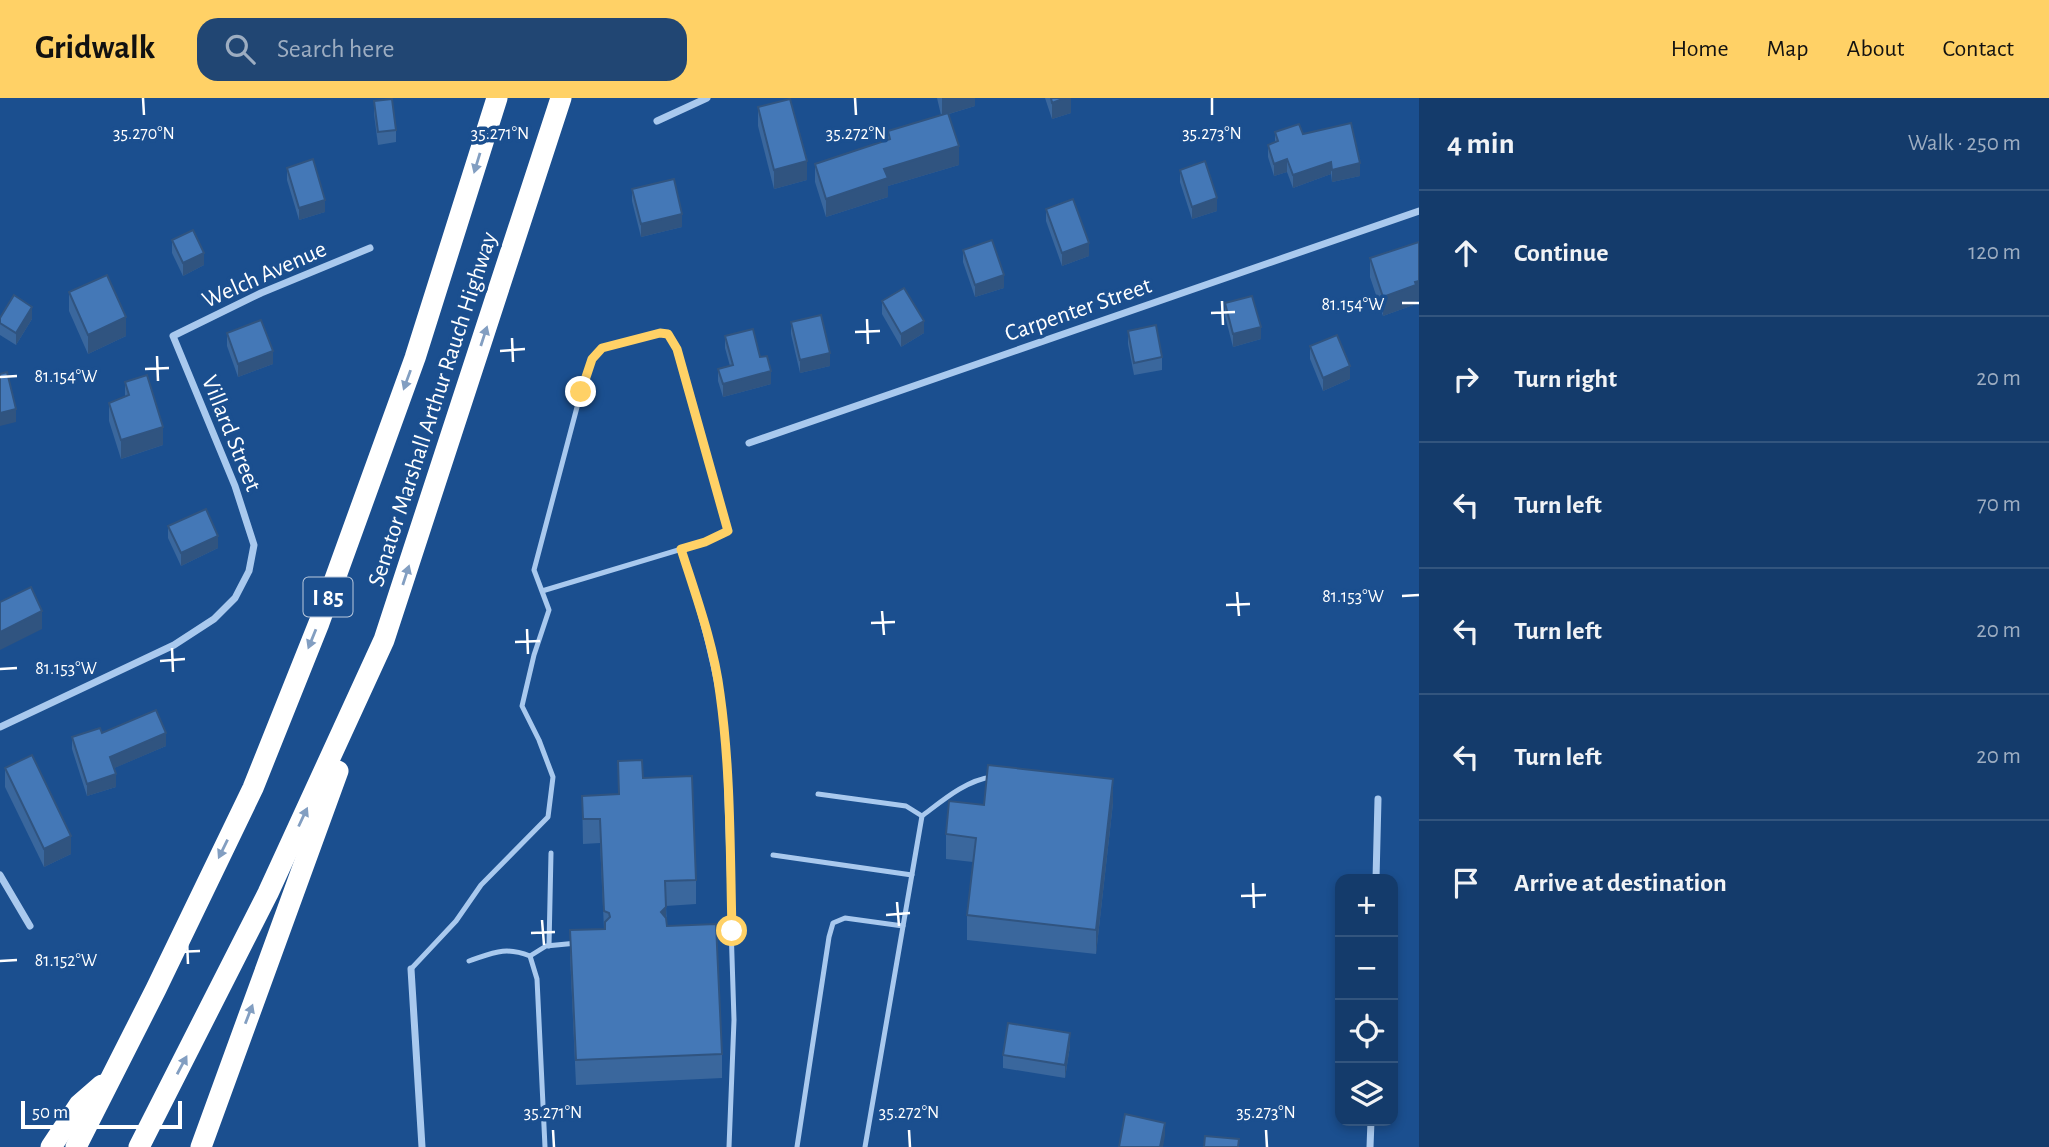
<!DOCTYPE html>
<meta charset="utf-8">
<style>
:root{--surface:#143b6b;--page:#214673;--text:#f1f3f6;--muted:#9dadc1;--line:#33557e;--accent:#ffd166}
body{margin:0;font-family:"Alegreya Sans",sans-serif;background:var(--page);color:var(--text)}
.controls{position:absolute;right:21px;bottom:21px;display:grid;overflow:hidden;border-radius:14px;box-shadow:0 4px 10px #0003}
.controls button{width:63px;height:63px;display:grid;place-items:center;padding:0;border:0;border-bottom:2px solid var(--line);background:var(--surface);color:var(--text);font:35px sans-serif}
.scale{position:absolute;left:21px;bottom:18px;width:161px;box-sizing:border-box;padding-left:7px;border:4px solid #fff;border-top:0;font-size:19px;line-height:24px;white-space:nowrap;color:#fff;-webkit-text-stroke:5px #1b4f8f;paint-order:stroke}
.stop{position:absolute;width:21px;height:21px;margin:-16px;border:5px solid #ffd166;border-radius:50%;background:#fff}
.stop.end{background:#ffd166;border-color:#fff;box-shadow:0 2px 7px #0008}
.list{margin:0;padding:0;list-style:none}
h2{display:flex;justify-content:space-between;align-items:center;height:91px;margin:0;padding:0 28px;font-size:30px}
h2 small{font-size:23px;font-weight:400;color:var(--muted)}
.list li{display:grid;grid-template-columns:46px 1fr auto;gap:21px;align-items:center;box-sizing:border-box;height:126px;padding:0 28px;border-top:2px solid var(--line)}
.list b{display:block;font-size:26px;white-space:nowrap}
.list em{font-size:23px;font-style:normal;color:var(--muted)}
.icon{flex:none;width:38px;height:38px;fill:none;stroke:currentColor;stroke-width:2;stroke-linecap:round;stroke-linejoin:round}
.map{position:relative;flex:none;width:1419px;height:1049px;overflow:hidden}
header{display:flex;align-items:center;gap:42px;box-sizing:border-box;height:98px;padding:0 35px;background:var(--accent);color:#111}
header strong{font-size:33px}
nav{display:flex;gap:38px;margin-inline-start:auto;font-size:24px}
.search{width:490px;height:63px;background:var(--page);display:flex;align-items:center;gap:18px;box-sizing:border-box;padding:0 24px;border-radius:21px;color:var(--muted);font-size:26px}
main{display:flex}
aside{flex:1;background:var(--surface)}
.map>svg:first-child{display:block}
</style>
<header>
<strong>Gridwalk</strong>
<div class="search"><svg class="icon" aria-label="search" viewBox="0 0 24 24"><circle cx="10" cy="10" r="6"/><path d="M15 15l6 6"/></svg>Search here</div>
<nav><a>Home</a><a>Map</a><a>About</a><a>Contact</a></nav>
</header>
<main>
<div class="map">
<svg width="1419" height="1049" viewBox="0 0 1419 1049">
<rect width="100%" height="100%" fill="#1b4f8f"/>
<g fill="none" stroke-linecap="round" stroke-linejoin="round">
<g stroke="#a9c9ee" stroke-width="5">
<path d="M681 451C700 513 718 574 725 639L734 922 729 1049"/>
<path d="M818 696 906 708 922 718"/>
<path d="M773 757 912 777"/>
<path d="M711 835 732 833"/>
<path d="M549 848 551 755"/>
<path d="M530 858 546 848 577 845"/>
<path d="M469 863C493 855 505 848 530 858L537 881 545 1049"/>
<path d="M411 871 456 823 481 787 548 719 553 679 539 642 522 608 534 557 549 512 534 472 581 294 592 261 602 250 660 235 668 236 677 251 728 433 705 444 542 493"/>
<path d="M797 1049 829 839 833 825 845 820 903 828"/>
<path d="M865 1049 922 718C942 703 966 682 992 679"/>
</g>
<g stroke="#a9c9ee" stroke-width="7">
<path d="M657 23 707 0"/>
<path d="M749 345 1419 113"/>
<path d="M0 629 174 547 214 521 235 500 249 473 254 447 235 388 173 238 261 195 370 150"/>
<path d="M0 777 30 828"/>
<path d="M1376 781 1378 701"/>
<path d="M411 871 422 1049"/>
<path d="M1370 1049 1371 1023"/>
</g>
<g stroke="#fff" stroke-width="21">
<path d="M51 1049 79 1007 102 987"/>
<path d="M76 1049 156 891 253 690 319 525 415 260 497 0"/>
<path d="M139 1049 268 795 384 542 561 0"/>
<path d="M201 1049 338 673"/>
</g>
</g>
<g fill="#3a679d">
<path d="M937 0H975V8L949 16 959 67 888 88V99L826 119 815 84V66L888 42V33L941 17Z"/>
<path d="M1045 0H1071V15L1052 21Z"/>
<path d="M374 3 396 32V44L378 47 374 16Z"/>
<path d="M758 9 807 82 774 91 758 28Z"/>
<path d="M1275 34 1303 36 1360 78 1332 84 1331 76 1293 90 1287 74 1274 78 1268 59V47L1275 44Z"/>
<path d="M287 70 325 114 299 122 287 82Z"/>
<path d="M1180 72 1217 113 1192 121 1180 84Z"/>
<path d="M632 91 682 129 641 139 632 103Z"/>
<path d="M1046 111 1089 158 1062 168 1046 123Z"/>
<path d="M172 142 204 167 183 178 172 155Z"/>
<path d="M963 152 1004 190 975 199 963 164Z"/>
<path d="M1370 160 1416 203V206L1383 218 1370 179Z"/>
<path d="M69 194 126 238 88 256 69 213Z"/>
<path d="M882 203 924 235 901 249 882 216Z"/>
<path d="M1225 205 1261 241 1233 249 1225 218Z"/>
<path d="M0 220 32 221 16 247 0 237Z"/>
<path d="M791 224 830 268 800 275 791 236Z"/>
<path d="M1128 233 1162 259V272L1134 277 1128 246Z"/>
<path d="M227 235 273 266 238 279 227 248Z"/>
<path d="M725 238 760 259 771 286 723 299 718 283V271L730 268 725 250Z"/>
<path d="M1310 248 1350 281 1323 293 1310 261Z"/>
<path d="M125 284 163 347 121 361 109 323V305L125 299Z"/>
<path d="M168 428 218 450 181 468 168 440Z"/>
<path d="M102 635 166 648 114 670 116 689 87 698 72 651V639Z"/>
<path d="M618 663 643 680 696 782V806L666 808 667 828 722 956V980L576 987 570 857V832L604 831 600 745 583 746 582 698 618 696Z"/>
<path d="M5 670 71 756 44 769 5 689Z"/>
<path d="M1113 705 1096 856 967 842V817L973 764 946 761V736L984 707Z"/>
<path d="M1070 948 1065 980 1003 970V957Z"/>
</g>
<g fill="#305480">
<path d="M942 0H975V8L942 18Z"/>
<path d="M1065 0H1071V15L1052 21V5Z"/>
<path d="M959 48V67L888 88V99L826 119V101L884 71Z"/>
<path d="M1287 61V74L1274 78V66Z"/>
<path d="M807 63V82L774 91V72Z"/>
<path d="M1331 64V76L1293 90V77Z"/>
<path d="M1360 65V78L1332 84V72Z"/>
<path d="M1217 100V113L1192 121V109Z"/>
<path d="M325 102V114L299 122V110Z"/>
<path d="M682 116V129L641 139V126Z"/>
<path d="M1089 145V158L1062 168V155Z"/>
<path d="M204 155V167L183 178V165Z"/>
<path d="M1004 177V190L975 199V187Z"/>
<path d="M1419 183V202L1416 203V206L1383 218V199Z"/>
<path d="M32 209V221L16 247V235Z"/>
<path d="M126 219V238L88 256V237Z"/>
<path d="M924 223V235L901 249V236Z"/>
<path d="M1261 229V241L1233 249V236Z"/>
<path d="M273 253V266L238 279V266Z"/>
<path d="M830 255V268L800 275V262Z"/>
<path d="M1350 268V281L1323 293V280Z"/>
<path d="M771 273V286L723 299V286Z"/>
<path d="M16 311V324L0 328V315Z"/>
<path d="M163 329V347L121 361V342Z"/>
<path d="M218 438V450L181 468V455Z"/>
<path d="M42 513V531L0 552V534Z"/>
<path d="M166 635V648L110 672V659Z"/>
<path d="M116 676V689L87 698V686Z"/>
<path d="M1113 681V705L1096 856V832Z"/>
<path d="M71 738V756L44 769V751Z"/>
<path d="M666 809V834L661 814Z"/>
<path d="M1070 935V948L1065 980V967Z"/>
<path d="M1165 1025V1038L1163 1049H1160Z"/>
</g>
<g fill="#4478b7" stroke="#305480" stroke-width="2">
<path d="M1051 0H1065L1052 5Z"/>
<path d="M392 1 396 32 378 34 374 3Z"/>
<path d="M790 1 807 63 774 72 758 9Z"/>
<path d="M948 15 959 48 884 71 888 80 826 101 815 66 890 41 888 33Z"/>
<path d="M1351 25 1360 65 1332 72 1331 64 1293 77 1287 61 1274 66 1268 47 1278 43 1275 34 1299 26 1303 36Z"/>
<path d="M313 61 325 102 299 110 287 70Z"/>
<path d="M1205 63 1217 100 1192 109 1180 72Z"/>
<path d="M674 81 682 116 641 126 632 91Z"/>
<path d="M1073 101 1089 145 1062 155 1046 111Z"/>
<path d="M193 132 204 155 183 165 172 142Z"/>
<path d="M992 142 1004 177 975 187 963 152Z"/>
<path d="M1419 144V183L1415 184 1416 187 1383 199 1370 160Z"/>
<path d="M107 177 126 219 88 237 69 194Z"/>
<path d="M904 190 924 223 901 236 882 203Z"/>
<path d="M14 197 32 209 16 235 0 225V220Z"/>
<path d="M1252 198 1261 229 1233 236 1225 205Z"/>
<path d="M821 217 830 255 800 262 791 224Z"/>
<path d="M261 222 273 253 238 266 227 235Z"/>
<path d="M1156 227 1162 259 1134 265 1128 233Z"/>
<path d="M753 231 760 259 767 258 771 273 723 286 718 271 733 267 725 238Z"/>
<path d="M1337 237 1350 268 1323 280 1310 248Z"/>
<path d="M7 274 16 311 0 315V276Z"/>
<path d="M147 277 163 329 121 342 109 305 129 297 125 284Z"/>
<path d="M206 411 218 438 181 455 168 428Z"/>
<path d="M31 489 42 513 0 534V504Z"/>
<path d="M156 612 166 635 110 659 116 676 87 686 72 639 100 630 102 635Z"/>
<path d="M32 657 71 738 44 751 5 670Z"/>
<path d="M642 662 643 680 692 678 696 782 665 783 666 809 661 814 666 820 667 828 716 826 722 956 576 962 570 832 605 831V824L610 819 609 815 604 813 600 721H583L582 698 619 696 618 663Z"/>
<path d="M988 667 1113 681 1096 832 967 817 976 740 946 736 949 703 984 707Z"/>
<path d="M1008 925 1070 935 1065 967 1003 957Z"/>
<path d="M1125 1016 1165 1025 1160 1049H1119Z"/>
<path d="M1205 1038 1239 1041 1238 1049H1204Z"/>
</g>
<defs><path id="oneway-solid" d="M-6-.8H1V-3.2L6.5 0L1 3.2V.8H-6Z" transform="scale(1.75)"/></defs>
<g fill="#829ec1">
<use href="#oneway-solid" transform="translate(477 65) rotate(107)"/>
<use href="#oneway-solid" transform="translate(484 238) rotate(-72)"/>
<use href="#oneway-solid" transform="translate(407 282) rotate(110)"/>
<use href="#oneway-solid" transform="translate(406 477) rotate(-72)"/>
<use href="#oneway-solid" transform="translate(312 541) rotate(112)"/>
<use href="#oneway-solid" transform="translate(303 719) rotate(-65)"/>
<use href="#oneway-solid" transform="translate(223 751) rotate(116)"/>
<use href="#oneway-solid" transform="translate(249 916) rotate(-69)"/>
<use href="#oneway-solid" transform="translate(182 967) rotate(-62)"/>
</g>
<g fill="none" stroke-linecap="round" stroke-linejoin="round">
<path stroke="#ffd166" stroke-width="9" d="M581 294 592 261 602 250 660 235 668 236 677 251 728 433 705 444 681 451C696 498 714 547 720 596 731 674 730 755 732 833"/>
</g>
<path fill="none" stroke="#fff" stroke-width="2.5" d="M143 0 144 17M499 0 500 17M855 0 856 17M1212 0V17M1222 203 1223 227M1402 205H1419M1211 215 1235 214M867 221 868 246M855 234 880 233M512 240 513 264M500 253 525 251M157 258 158 283M145 271 169 270M0 279 17 278M1237 494 1239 518M1402 498 1419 497M1226 507 1250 506M882 513 884 537M871 525 895 524M527 531 528 556M515 544 540 543M172 550 173 574M160 563 185 561M0 571 17 570M1253 785 1254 810M1241 798 1266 797M897 804 899 828M886 817 910 815M542 822 544 847M531 835 555 834M187 841 188 866M175 854 200 853M0 863 17 862M553 1032 554 1049M909 1032 910 1049M1266 1032 1267 1049"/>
<g text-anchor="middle" stroke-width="7" stroke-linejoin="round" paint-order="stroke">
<rect fill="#1b4f8f" stroke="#bbcadd" stroke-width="2" x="303.5" y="479.5" width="49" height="39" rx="5"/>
<g font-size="23" font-weight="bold" fill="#fff">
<text x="328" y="507">I 85</text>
</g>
<g font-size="24" fill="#fff" stroke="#1b4f8f">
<text transform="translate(264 176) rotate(-24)" y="8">Welch Avenue</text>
<text transform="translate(1078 211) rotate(-19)" y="8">Carpenter Street</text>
<text transform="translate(432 311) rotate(-72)" y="8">Senator Marshall Arthur Rauch Highway</text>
<text transform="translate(232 335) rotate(68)" y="8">Villard Street</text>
</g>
</g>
<g font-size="18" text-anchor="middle" fill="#fff" stroke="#1b4f8f" stroke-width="7" stroke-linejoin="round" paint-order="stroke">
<text x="144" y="41">35.270°N</text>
<text x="500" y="41">35.271°N</text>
<text x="856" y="41">35.272°N</text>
<text x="1212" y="41">35.273°N</text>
<text x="1353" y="212">81.154°W</text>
<text x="66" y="284">81.154°W</text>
<text x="1353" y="504">81.153°W</text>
<text x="66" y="576">81.153°W</text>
<text x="66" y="868">81.152°W</text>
<text x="553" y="1020">35.271°N</text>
<text x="909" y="1020">35.272°N</text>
<text x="1266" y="1020">35.273°N</text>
</g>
</svg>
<div class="controls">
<button>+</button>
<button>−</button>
<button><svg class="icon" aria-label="locate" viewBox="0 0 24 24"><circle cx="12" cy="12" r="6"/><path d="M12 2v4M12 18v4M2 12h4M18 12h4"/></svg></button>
<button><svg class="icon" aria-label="layers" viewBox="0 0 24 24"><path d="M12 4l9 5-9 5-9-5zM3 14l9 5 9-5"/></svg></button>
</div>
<div class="scale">50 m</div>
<div class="stop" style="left:732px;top:833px"></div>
<div class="stop end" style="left:581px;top:294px"></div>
</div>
<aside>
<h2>4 min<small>Walk · 250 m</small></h2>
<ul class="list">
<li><svg class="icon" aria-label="ahead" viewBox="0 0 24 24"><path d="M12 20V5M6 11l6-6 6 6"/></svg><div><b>Continue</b></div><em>120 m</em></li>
<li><svg class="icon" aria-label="right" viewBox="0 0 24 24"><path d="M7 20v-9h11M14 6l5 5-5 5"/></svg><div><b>Turn right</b></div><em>20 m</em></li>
<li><svg class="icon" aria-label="left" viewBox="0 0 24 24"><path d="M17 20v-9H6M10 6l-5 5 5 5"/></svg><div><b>Turn left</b></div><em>70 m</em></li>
<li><svg class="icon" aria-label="left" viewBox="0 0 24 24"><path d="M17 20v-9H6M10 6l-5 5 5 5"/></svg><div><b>Turn left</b></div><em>20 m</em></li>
<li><svg class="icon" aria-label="left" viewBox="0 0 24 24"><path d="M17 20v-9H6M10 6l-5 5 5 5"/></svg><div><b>Turn left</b></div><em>20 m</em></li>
<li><svg class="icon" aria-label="arrive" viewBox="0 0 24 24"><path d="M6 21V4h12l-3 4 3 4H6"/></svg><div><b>Arrive at destination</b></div></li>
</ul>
</aside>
</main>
